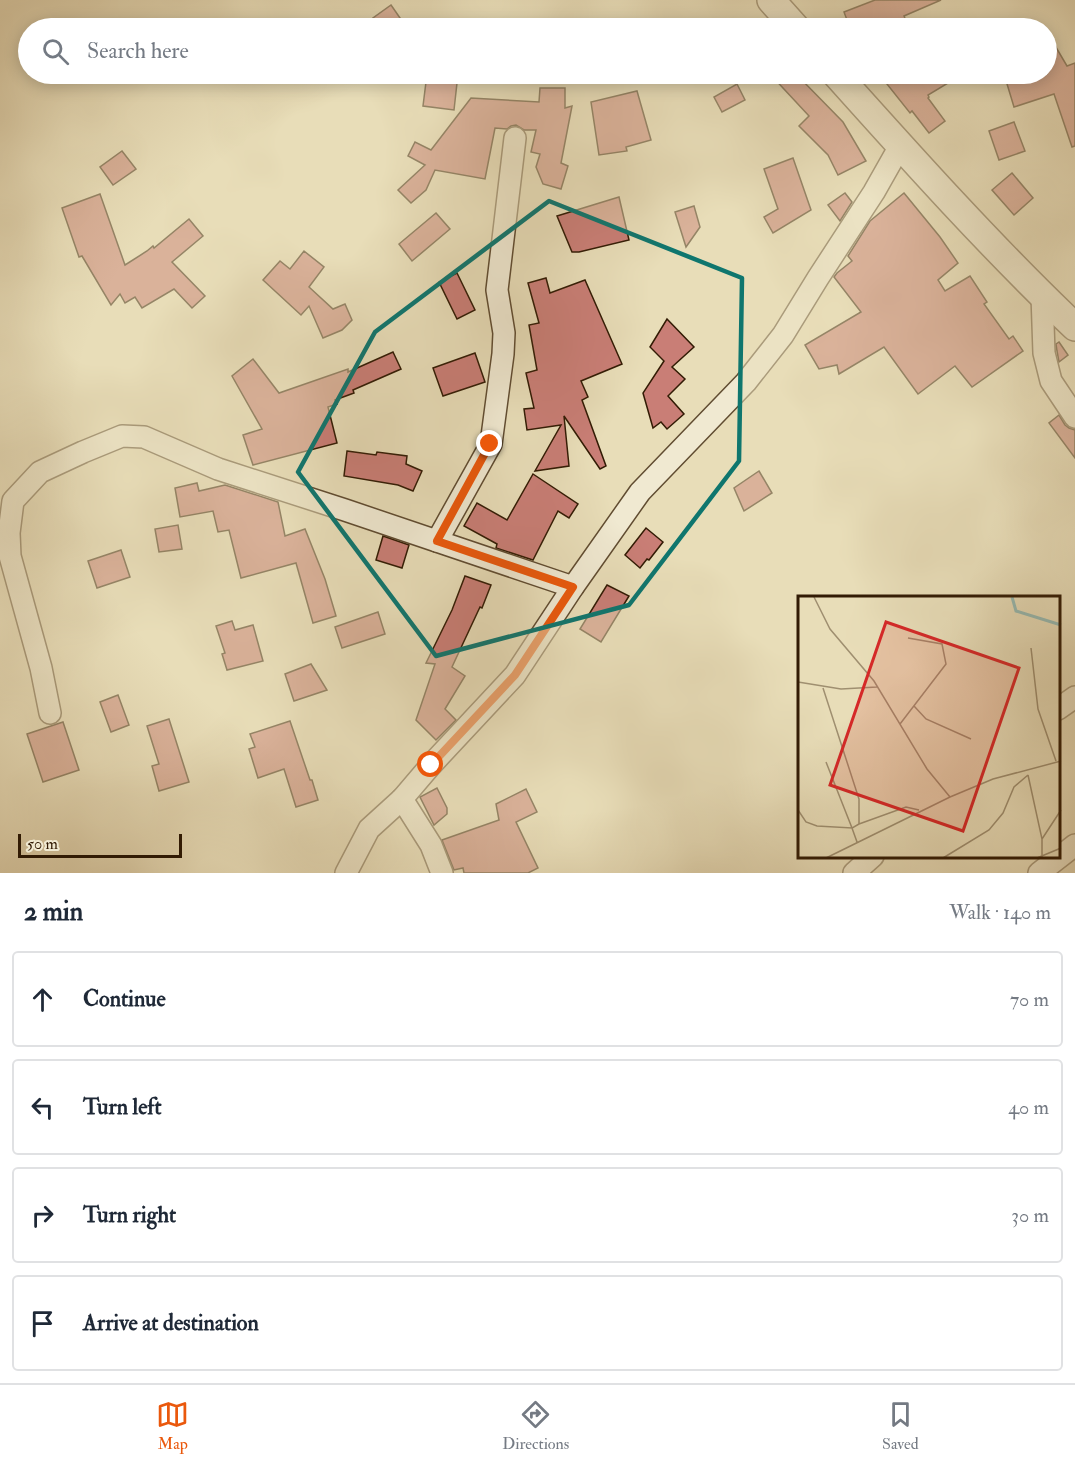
<!DOCTYPE html>
<meta charset="utf-8">
<style>
:root{--surface:#fff;--page:#f6f6f7;--text:#1f2937;--muted:#747a83;--line:#e0e1e3;--accent:#ea580c}
body{margin:0;font-family:"IM FELL Double Pica",serif;background:var(--page);color:var(--text)}
.scale{position:absolute;left:18px;bottom:15px;width:164px;box-sizing:border-box;padding-left:6px;border:3px solid #321b04;border-top:0;font-size:16px;line-height:21px;white-space:nowrap;color:#321b04;-webkit-text-stroke:4px #f0e9d1;paint-order:stroke}
.stop{position:absolute;width:18px;height:18px;margin:-14px;border:4px solid #ea580c;border-radius:50%;background:#fff}
.stop.end{background:#ea580c;border-color:#fff;box-shadow:0 2px 6px #0008}
.list{margin:0;padding:0;list-style:none}
h2{display:flex;justify-content:space-between;align-items:center;height:78px;margin:0;padding:0 24px;font-size:26px}
h2 small{font-size:20px;font-weight:400;color:var(--muted)}
.list li{display:grid;grid-template-columns:39px 1fr auto;gap:18px;align-items:center;box-sizing:border-box;height:96px;margin:0 12px 12px;padding:0 12px;border:2px solid var(--line);border-radius:6px}
.list b{display:block;font-size:22px;white-space:nowrap}
.list em{font-size:20px;font-style:normal;color:var(--muted)}
.icon{flex:none;width:33px;height:33px;fill:none;stroke:currentColor;stroke-width:2;stroke-linecap:round;stroke-linejoin:round}
.map{position:relative;flex:none;width:1075px;height:873px;overflow:hidden}
.search{position:absolute;background:var(--surface);box-shadow:0 3px 15px #0003;left:18px;right:18px;top:18px;height:66px;display:flex;align-items:center;gap:15px;box-sizing:border-box;padding:0 21px;border-radius:33px;color:var(--muted);font-size:22px}
.sheet{height:510px;background:var(--surface)}
nav{display:flex;justify-content:space-around;align-items:center;box-sizing:border-box;height:84px;border-top:2px solid var(--line);background:var(--surface);font-size:16px;color:var(--muted)}
nav a{display:grid;justify-items:center;gap:3px}
nav .on{color:var(--accent)}
.map>svg:first-child{display:block}
</style>
<div class="map">
<svg width="1075" height="873" viewBox="0 0 1075 873">
<rect width="100%" height="100%" fill="#e8ddb8"/>
<filter id="stains"><feTurbulence type="fractalNoise" baseFrequency=".00333" numOctaves="4"/><feColorMatrix values="0 0 0 0 .2 0 0 0 0 .09 0 0 0 0 .02 0 0 0 .5 -.17"/></filter>
<radialGradient id="worn" r=".72"><stop offset=".6" stop-color="#630" stop-opacity="0"/><stop offset="1" stop-color="#630" stop-opacity=".3"/></radialGradient>
<g fill="#c97e76" stroke="#321b04" stroke-width="1.5">
<path d="M875 0H941L904 16 909 28H850L844 12Z"/>
<path d="M391 5 407 28H380L373 18Z"/>
<path d="M1047 32 1067 66 1075 63V146L1072 147 1054 94 1014 107 1004 74H1047Z"/>
<path d="M427 74H458L454 110 423 106Z"/>
<path d="M770 74H796L843 122 866 161 838 175 828 155 799 126 809 116Z"/>
<path d="M879 74H963L928 95 929 97 928 98 945 121 929 133 912 111 910 113Z"/>
<path d="M737 84 745 100 722 112 714 97Z"/>
<path d="M540 88H565V108L572 106 561 163 568 166 561 189 543 184 536 167 540 154 531 152 536 130H524L516 125 511 126 507 129 495 128 485 179 435 170 426 190 411 203 398 190 425 165 408 156 415 142 431 150 471 98 539 102Z"/>
<path d="M637 91 651 140 626 147 627 151 599 155 591 102Z"/>
<path d="M1014 122 1025 151 999 160 989 131Z"/>
<path d="M122 151 136 169 113 185 100 167Z"/>
<path d="M793 158 811 210 773 233 764 217 778 209 764 169Z"/>
<path d="M1012 173 1033 198 1014 215 992 190Z"/>
<path d="M845 193 852 202 840 221 828 205Z"/>
<path d="M904 193 940 237 958 263 938 280 945 291 970 276 987 302 984 304 1009 339 1013 336 1023 351 972 387 955 366 918 394 884 347 839 374 837 365 819 369 805 345 861 312 834 277 837 273 852 261 848 256 870 221Z"/>
<path d="M100 194 125 265 147 251 153 246 154 248 189 219 203 236 172 262 205 296 192 308 174 289 142 308 135 297 125 303 120 294 111 305 82 256 79 257 62 208Z"/>
<path d="M619 197 629 240 579 252H572L557 216Z"/>
<path d="M694 206 700 227 686 247 675 212Z"/>
<path d="M436 213 450 229 412 261 399 244Z"/>
<path d="M304 251 324 267 309 287 333 309 345 304 352 320 342 330 323 338 309 306 301 315 263 280 280 261 290 269Z"/>
<path d="M457 273 475 310 457 319 439 282Z"/>
<path d="M546 278 550 293 585 280 622 364 581 381 588 397 582 400 606 466 600 469 564 416 569 466 535 471 561 425 527 430 524 409 534 408 526 373 537 370 529 325 539 323 528 283Z"/>
<path d="M667 319 694 347 672 367 685 379 668 396 684 414 667 429 661 422 653 428 643 393 664 361 650 347Z"/>
<path d="M1059 342 1068 355 1059 362 1057 351 1056 344Z"/>
<path d="M393 352 401 369 353 390 354 393 335 400 337 404 328 407 337 443 253 465 243 435 262 429 232 376 253 359 279 393 348 369V372Z"/>
<path d="M475 353 485 382 443 396 433 368Z"/>
<path d="M1059 415 1065 425 1069 428 1075 430V458L1049 423Z"/>
<path d="M347 451 376 455 377 452 407 456 406 464 422 471 413 491 398 485 344 476Z"/>
<path d="M759 471 772 493 744 511 734 488Z"/>
<path d="M533 474 578 504 569 518 558 511 533 560 496 548 497 544 464 526 477 503 507 520Z"/>
<path d="M197 483 199 491 225 485 278 502 285 536 305 529 325 579 336 616 313 623 296 563 241 578 229 530 218 532 213 511 180 517 175 488Z"/>
<path d="M178 525 182 549 159 552 155 529Z"/>
<path d="M646 528 663 542 649 560 647 559 640 568 625 555Z"/>
<path d="M383 536 409 545 402 568 376 560Z"/>
<path d="M121 550 130 577 97 588 88 561Z"/>
<path d="M465 576 491 585 482 608 480 607 452 667 465 676 445 709 456 720 436 740 416 720 435 664 426 663 452 610Z"/>
<path d="M607 585 629 596 601 642 580 629Z"/>
<path d="M378 612 385 634 342 648 335 627Z"/>
<path d="M232 621 235 630 253 625 263 661 227 670 222 654 225 653 216 626Z"/>
<path d="M311 664 327 690 294 701 285 674Z"/>
<path d="M118 695 129 725 111 732 100 702Z"/>
<path d="M169 719 189 782 159 791 152 766 159 764 147 726Z"/>
<path d="M290 721 310 780H312L318 800 296 807 284 769 258 778 249 749 255 747 250 734Z"/>
<path d="M63 722 79 770 43 782 27 734Z"/>
<path d="M437 788 447 808V814L434 825 420 797Z"/>
<path d="M526 789 537 812 516 822 538 868 528 873H464L463 868 454 870 442 840 499 820 496 804Z"/>
</g>
<g fill="none" stroke-linecap="round" stroke-linejoin="round">
<defs>
<g id="minor">
<path d="M1042 295 1044 353 1051 381 1075 417"/>
<path d="M437 541 491 444 503 354 504 333 497 290 515 138"/>
<path d="M1058 709 1075 697"/>
<path d="M50 713 41 668 10 556 9 533 13 501 40 472 83 452 122 436 144 437 218 469 345 510 573 587"/>
<path d="M402 799 431 845 442 873"/>
<path d="M346 873 369 829 402 799 431 765 515 675 573 587 640 492 746 382 783 335 818 278 874 192 900 146"/>
<path d="M854 873 873 856"/>
<path d="M1039 873 1075 845"/>
</g>
<g id="tertiary">
<path d="M771 0 796 28"/>
<path d="M836 74C913 160 991 247 1075 327"/>
</g>
</defs>
<use href="#minor" stroke="#604c31" stroke-width="24"/>
<use href="#tertiary" stroke="#604c31" stroke-width="30"/>
<use href="#minor" stroke="#f0e9d1" stroke-width="21"/>
<use href="#tertiary" stroke="#f0e9d1" stroke-width="27"/>
</g>
<g fill="none" stroke-linecap="round" stroke-linejoin="round">
<path stroke="#ea580c" stroke-width="8" d="M431 765 515 675 573 587 437 541 490 444"/>
</g>
<path d="M0 0H1075V873H0ZM549 201 742 278 739 461 629 605 436 656 298 472 375 332Z" fill="#e8ddb8" fill-opacity=".55" fill-rule="evenodd"/>
<path fill="none" stroke="#0f766e" stroke-width="4.5" stroke-linejoin="round" d="M549 201 742 278 739 461 629 605 436 656 298 472 375 332Z"/>
<g transform="translate(798 596)">
<rect width="262" height="262" fill="#e8ddb8"/>
<path fill="none" stroke="#97bbb3" stroke-width="3" d="M214 1 218 15 263 29"/>
<path fill="none" stroke="#9f8f70" stroke-width="1.5" d="M16 1 32 33 76 85 129 173 152 201M233 52 240 113 258 165M0 86 43 93 79 91M25 92 61 203V228L54 232 59 246M116 110 128 123 173 143M102 128 148 68 144 48 110 42M230 179 244 243V262M0 214 8 226 19 230 54 232 28 166M61 228 108 211 121 214M244 243 263 214M28 262 152 201 195 183 263 165M145 262 191 234 205 217 216 191 230 179M239 262 263 252"/>
<path fill="#d62828" fill-opacity="0.15" stroke="#d62828" stroke-width="3" d="M88 26 221 72 165 235 32 189Z"/>
<rect width="262" height="262" fill="none" stroke="#321b04" stroke-width="3"/>
</g>
<rect width="100%" height="100%" filter="url(#stains)"/>
<rect width="100%" height="100%" fill="url(#worn)"/>
</svg>
<div class="scale">50 m</div>
<div class="stop" style="left:431px;top:765px"></div>
<div class="stop end" style="left:490px;top:444px"></div>
<div class="search"><svg class="icon" aria-label="search" viewBox="0 0 24 24"><circle cx="10" cy="10" r="6"/><path d="M15 15l6 6"/></svg>Search here</div>
</div>
<section class="sheet">
<h2>2 min<small>Walk · 140 m</small></h2>
<ul class="list">
<li><svg class="icon" aria-label="ahead" viewBox="0 0 24 24"><path d="M12 20V5M6 11l6-6 6 6"/></svg><div><b>Continue</b></div><em>70 m</em></li>
<li><svg class="icon" aria-label="left" viewBox="0 0 24 24"><path d="M17 20v-9H6M10 6l-5 5 5 5"/></svg><div><b>Turn left</b></div><em>40 m</em></li>
<li><svg class="icon" aria-label="right" viewBox="0 0 24 24"><path d="M7 20v-9h11M14 6l5 5-5 5"/></svg><div><b>Turn right</b></div><em>30 m</em></li>
<li><svg class="icon" aria-label="arrive" viewBox="0 0 24 24"><path d="M6 21V4h12l-3 4 3 4H6"/></svg><div><b>Arrive at destination</b></div></li>
</ul>
</section>
<nav>
<a class="on"><svg class="icon" aria-label="map" viewBox="0 0 24 24"><path d="M3 6l6-2 6 2 6-2v14l-6 2-6-2-6 2zM9 4v14M15 6v14"/></svg>Map</a>
<a><svg class="icon" aria-label="directions" viewBox="0 0 24 24"><path d="M12 3l9 9-9 9-9-9zM9 14v-3h6M13 9l2 2-2 2"/></svg>Directions</a>
<a><svg class="icon" aria-label="saved" viewBox="0 0 24 24"><path d="M7 4h10v16l-5-4-5 4z"/></svg>Saved</a>
</nav>
